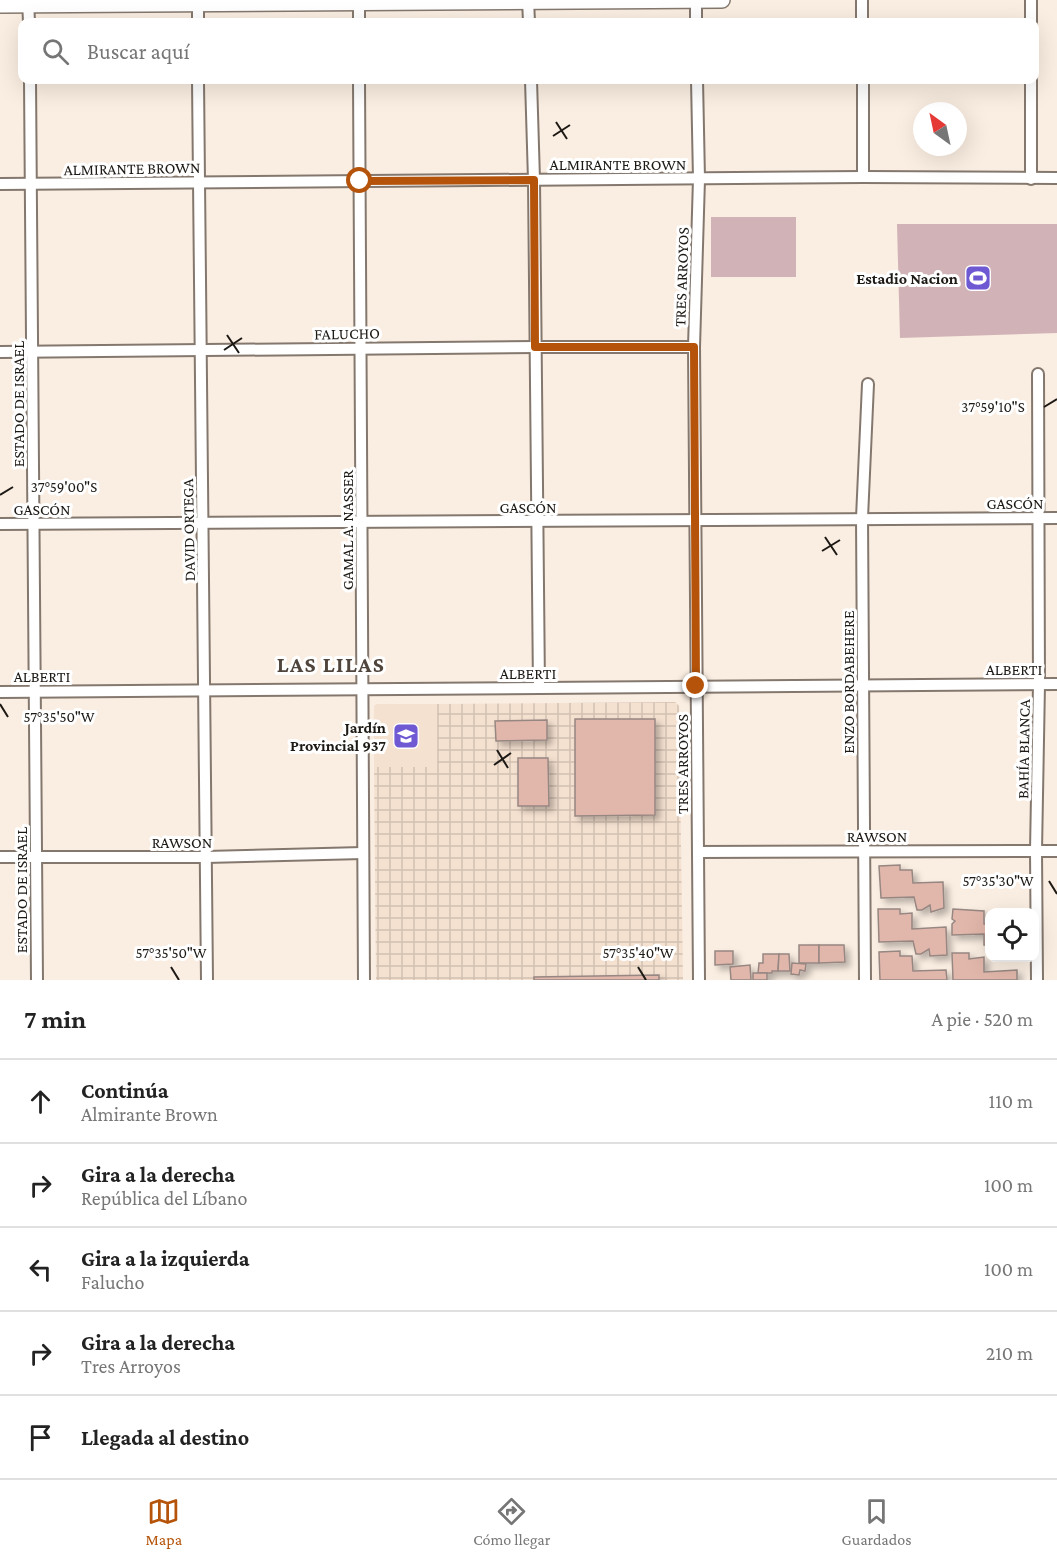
<!DOCTYPE html>
<html lang="es">
<meta charset="utf-8">
<style>
:root{--surface:#fff;--page:#f2f2f2;--text:#222;--muted:#767676;--line:#e0e0e0;--accent:#b45309}
body{margin:0;font-family:"Crimson Pro",serif;background:var(--page);color:var(--text)}
.controls{position:absolute;right:18px;bottom:18px;display:grid;overflow:hidden;border-radius:12px;box-shadow:0 6px 24px #0002}
.controls button{width:54px;height:54px;display:grid;place-items:center;padding:0;border:0;border-bottom:2px solid var(--line);background:var(--surface);color:var(--text);font:30px sans-serif}
.compass{position:absolute;left:913px;top:102px;width:54px;height:54px;border-radius:50%;background:var(--surface);box-shadow:0 6px 24px #0002;rotate:327deg}
.stop{position:absolute;width:18px;height:18px;margin:-14px;border:4px solid #b45309;border-radius:50%;background:#fff}
.stop.end{background:#b45309;border-color:#fff;box-shadow:0 2px 6px #0008}
.list{margin:0;padding:0;list-style:none}
h2{display:flex;justify-content:space-between;align-items:center;height:78px;margin:0;padding:0 24px;font-size:26px}
h2 small{font-size:20px;font-weight:400;color:var(--muted)}
.list li{display:grid;grid-template-columns:39px 1fr auto;gap:18px;align-items:center;box-sizing:border-box;height:84px;padding:0 24px;border-top:2px solid var(--line)}
.list b{display:block;font-size:22px;white-space:nowrap}
.list p{margin:0;font-size:20px;white-space:nowrap;color:var(--muted)}
.list em{font-size:20px;font-style:normal;color:var(--muted)}
.icon{flex:none;width:33px;height:33px;fill:none;stroke:currentColor;stroke-width:2;stroke-linecap:round;stroke-linejoin:round}
.map{position:relative;flex:none;width:1057px;height:980px;overflow:hidden}
.search{position:absolute;background:var(--surface);box-shadow:0 6px 24px #0002;left:18px;right:18px;top:18px;height:66px;display:flex;align-items:center;gap:15px;box-sizing:border-box;padding:0 21px;border-radius:12px;color:var(--muted);font-size:22px}
.sheet{height:498px;background:var(--surface)}
nav{display:flex;justify-content:space-around;align-items:center;box-sizing:border-box;height:84px;border-top:2px solid var(--line);background:var(--surface);font-size:16px;color:var(--muted)}
nav a{display:grid;justify-items:center;gap:3px}
nav .on{color:var(--accent)}
.map>svg:first-child{display:block}
</style>
<div class="map">
<svg width="1057" height="980" viewBox="0 0 1057 980">
<defs>
<pattern id="industrial-grid" width="8" height="8" patternUnits="userSpaceOnUse" patternTransform="scale(1.5)"><rect width="8" height="8" fill="#f5e1d0"/><path d="M0 4h8M4 0v8" fill="none" stroke="#d2c0b2"/></pattern>
<filter id="shadow"><feDropShadow dx="4.5" dy="4.5" stdDeviation="3" flood-color="#0004"/></filter>
</defs>
<rect width="100%" height="100%" fill="#faede1"/>
<path fill="#f5e1d0" d="M377 704H437V767H374V706Z"/>
<path fill="url(#industrial-grid)" d="M675 702 679 706 683 980H376L374 767H437V704Z"/>
<g fill="#d1b3b7">
<rect x="711" y="217" width="85" height="60"/>
<path d="M897 224H1057V333L900 338Z"/>
</g>
<g fill="#e2b7ab" stroke="#978782" stroke-width="1.5" filter="url(#shadow)">
<path d="M575 719H655V815L575 816Z"/>
<path d="M547 720V740L496 741 495 721Z"/>
<path d="M518 758H548L549 806H518Z"/>
<path d="M900 865V870H912L913 883 943 882 944 908 931 912 930 905 922 910H917L914 897 881 898 879 866Z"/>
<path d="M878 909H900V914L912 913V929L946 927 947 955 930 956 929 949 921 954H916L913 941 879 942Z"/>
<path d="M953 909 984 911V924H990V949H987V945H984V934L952 935V924L955 921 952 919Z"/>
<rect x="799" y="945" width="20" height="18"/>
<path d="M819 945H844L845 962 819 963Z"/>
<path d="M715 951H733V964L715 965Z"/>
<path d="M900 951V956H912L913 971 946 970 947 980H880L879 952Z"/>
<path d="M952 953H969V959L984 957V972L1017 970V980H953Z"/>
<path d="M763 954H779L778 971H772V973H758L759 963H763Z"/>
<path d="M779 954H789L790 971H778Z"/>
<path d="M792 963 806 964 805 971 800 970 799 975 791 974Z"/>
<path d="M750 965 751 980H731L730 967Z"/>
<rect x="753" y="973" width="14" height="7"/>
<path d="M659 975V980H534V977Z"/>
</g>
<g fill="none" stroke-linecap="round" stroke-linejoin="round">
<defs>
<g id="minor">
<path d="M28 0 29 22"/>
<path d="M198 0V22"/>
<path d="M359 0V22"/>
<path d="M528 0 529 22"/>
<path d="M696 0V22"/>
<path d="M862 0V22"/>
<path d="M1031 0V22"/>
<path d="M30 80 37 980"/>
<path d="M198 80 207 980"/>
<path d="M359 80 364 980"/>
<path d="M531 80 534 180 539 688"/>
<path d="M697 80 699 179 694 347 699 980"/>
<path d="M863 80V177"/>
<path d="M1031 80V179"/>
<path d="M0 184 863 177 1057 178"/>
<path d="M0 352 535 347H694"/>
<path d="M0 524 1057 518"/>
<path d="M0 692 1057 684"/>
<path d="M698 852 1057 851"/>
<path d="M0 857H206L363 853"/>
<path d="M865 980 862 518 868 384"/>
<path d="M1037 980 1036 851 1039 684 1038 374"/>
</g>
<path id="secondary" d="M0 5 722 0"/>
</defs>
<use href="#minor" stroke="#84786e" stroke-width="14"/>
<use href="#secondary" stroke="#84786e" stroke-width="18"/>
<use href="#minor" stroke="#fff" stroke-width="10"/>
<use href="#secondary" stroke="#fff" stroke-width="15"/>
</g>
<g fill="none" stroke-linecap="round" stroke-linejoin="round">
<path stroke="#b45309" stroke-width="8" d="M360 181 534 180 535 347H694L696 686"/>
</g>
<path fill="none" stroke="#1d1915" stroke-width="2" d="M556 122 567 139M553 136 570 125M227 335 239 353M224 350 242 338M1044 407 1057 399M0 495 13 487M825 537 837 555M822 551 840 540M0 704 8 717M497 750 508 768M494 765 511 753M1049 881 1057 894M171 967 179 980M638 967 646 980"/>
<defs>
<symbol id="stadium-square" viewBox="-11 -11 22 22"><rect x="-9" y="-9" width="18" height="18" rx="4" fill="#6f59d3" stroke="#fff"/><path d="M0-5a6.5 5 0 1 0 0 10a6.5 5 0 1 0 0-10ZM-3.5-1.8h7v3.6h-7Z" fill="#fff"/></symbol>
<symbol id="school-square" viewBox="-11 -11 22 22"><rect x="-9" y="-9" width="18" height="18" rx="4" fill="#6f59d3" stroke="#fff"/><path d="M0-5L7-2L0 1L-7-2ZM-4 1L0 2.5L4 1V4Q0 6-4 4Z" fill="#fff"/></symbol>
</defs>
<g fill-rule="evenodd">
<use href="#stadium-square" x="963" y="263" width="30" height="30"/>
<use href="#school-square" x="391" y="721" width="30" height="30"/>
</g>
<g text-anchor="middle" stroke-width="6" stroke-linejoin="round" paint-order="stroke">
<g font-size="16" fill="#1d1915" stroke="#fff">
<text x="618" y="170">ALMIRANTE BROWN</text>
<text transform="translate(132 168) rotate(-1)" y="6">ALMIRANTE BROWN</text>
<text transform="translate(681 277) rotate(-88)" y="6">TRES ARROYOS</text>
<text transform="translate(347 333) rotate(-1)" y="6">FALUCHO</text>
<text transform="translate(18 404) rotate(-90)" y="6">ESTADO DE ISRAEL</text>
<text x="1015" y="509">GASCÓN</text>
<text x="528" y="513">GASCÓN</text>
<text x="42" y="515">GASCÓN</text>
<text transform="translate(188 530) rotate(-91)" y="6">DAVID ORTEGA</text>
<text transform="translate(347 530) rotate(-90)" y="6">GAMAL A. NASSER</text>
<text x="1014" y="675">ALBERTI</text>
<text x="528" y="679">ALBERTI</text>
<text x="42" y="682">ALBERTI</text>
<text transform="translate(848 682) rotate(-90)" y="6">ENZO BORDABEHERE</text>
<text transform="translate(1023 749) rotate(-89)" y="6">BAHÍA BLANCA</text>
<text transform="translate(682 764) rotate(-90)" y="6">TRES ARROYOS</text>
<text x="877" y="842">RAWSON</text>
<text x="182" y="848">RAWSON</text>
<text transform="translate(21 890) rotate(-90)" y="6">ESTADO DE ISRAEL</text>
</g>
<g font-size="16" font-weight="bold" fill="#1d1915" stroke="#fff" text-anchor="end">
<text x="958" y="284">Estadio Nacion</text>
<text x="386" y="733">Jardín<tspan x="386" dy="18">Provincial 937</tspan></text>
</g>
<g font-size="22" font-weight="bold" letter-spacing="1.5" fill="#50453c" stroke="#fff">
<text x="331" y="672">LAS LILAS</text>
</g>
</g>
<g font-size="15" text-anchor="middle" fill="#1d1915" stroke="#fff" stroke-width="6" stroke-linejoin="round" paint-order="stroke">
<text x="993" y="412">37°59'10"S</text>
<text x="64" y="492">37°59'00"S</text>
<text x="59" y="722">57°35'50"W</text>
<text x="998" y="886">57°35'30"W</text>
<text x="171" y="958">57°35'50"W</text>
<text x="638" y="958">57°35'40"W</text>
</g>
</svg>
<div class="controls">
<button><svg class="icon" aria-label="locate" viewBox="0 0 24 24"><circle cx="12" cy="12" r="6"/><path d="M12 2v4M12 18v4M2 12h4M18 12h4"/></svg></button>
</div>
<svg class="compass" viewBox="-18 -18 36 36"><path d="M0-13l5 13h-10z" fill="#e53935"/><path d="M0 13l5-13h-10z" fill="#767676"/></svg>
<div class="stop" style="left:360px;top:181px"></div>
<div class="stop end" style="left:696px;top:686px"></div>
<div class="search"><svg class="icon" aria-label="search" viewBox="0 0 24 24"><circle cx="10" cy="10" r="6"/><path d="M15 15l6 6"/></svg>Buscar aquí</div>
</div>
<section class="sheet">
<h2>7 min<small>A pie · 520 m</small></h2>
<ul class="list">
<li><svg class="icon" aria-label="ahead" viewBox="0 0 24 24"><path d="M12 20V5M6 11l6-6 6 6"/></svg><div><b>Continúa</b><p>Almirante Brown</p></div><em>110 m</em></li>
<li><svg class="icon" aria-label="right" viewBox="0 0 24 24"><path d="M7 20v-9h11M14 6l5 5-5 5"/></svg><div><b>Gira a la derecha</b><p>República del Líbano</p></div><em>100 m</em></li>
<li><svg class="icon" aria-label="left" viewBox="0 0 24 24"><path d="M17 20v-9H6M10 6l-5 5 5 5"/></svg><div><b>Gira a la izquierda</b><p>Falucho</p></div><em>100 m</em></li>
<li><svg class="icon" aria-label="right" viewBox="0 0 24 24"><path d="M7 20v-9h11M14 6l5 5-5 5"/></svg><div><b>Gira a la derecha</b><p>Tres Arroyos</p></div><em>210 m</em></li>
<li><svg class="icon" aria-label="arrive" viewBox="0 0 24 24"><path d="M6 21V4h12l-3 4 3 4H6"/></svg><div><b>Llegada al destino</b></div></li>
</ul>
</section>
<nav>
<a class="on"><svg class="icon" aria-label="map" viewBox="0 0 24 24"><path d="M3 6l6-2 6 2 6-2v14l-6 2-6-2-6 2zM9 4v14M15 6v14"/></svg>Mapa</a>
<a><svg class="icon" aria-label="directions" viewBox="0 0 24 24"><path d="M12 3l9 9-9 9-9-9zM9 14v-3h6M13 9l2 2-2 2"/></svg>Cómo llegar</a>
<a><svg class="icon" aria-label="saved" viewBox="0 0 24 24"><path d="M7 4h10v16l-5-4-5 4z"/></svg>Guardados</a>
</nav>
